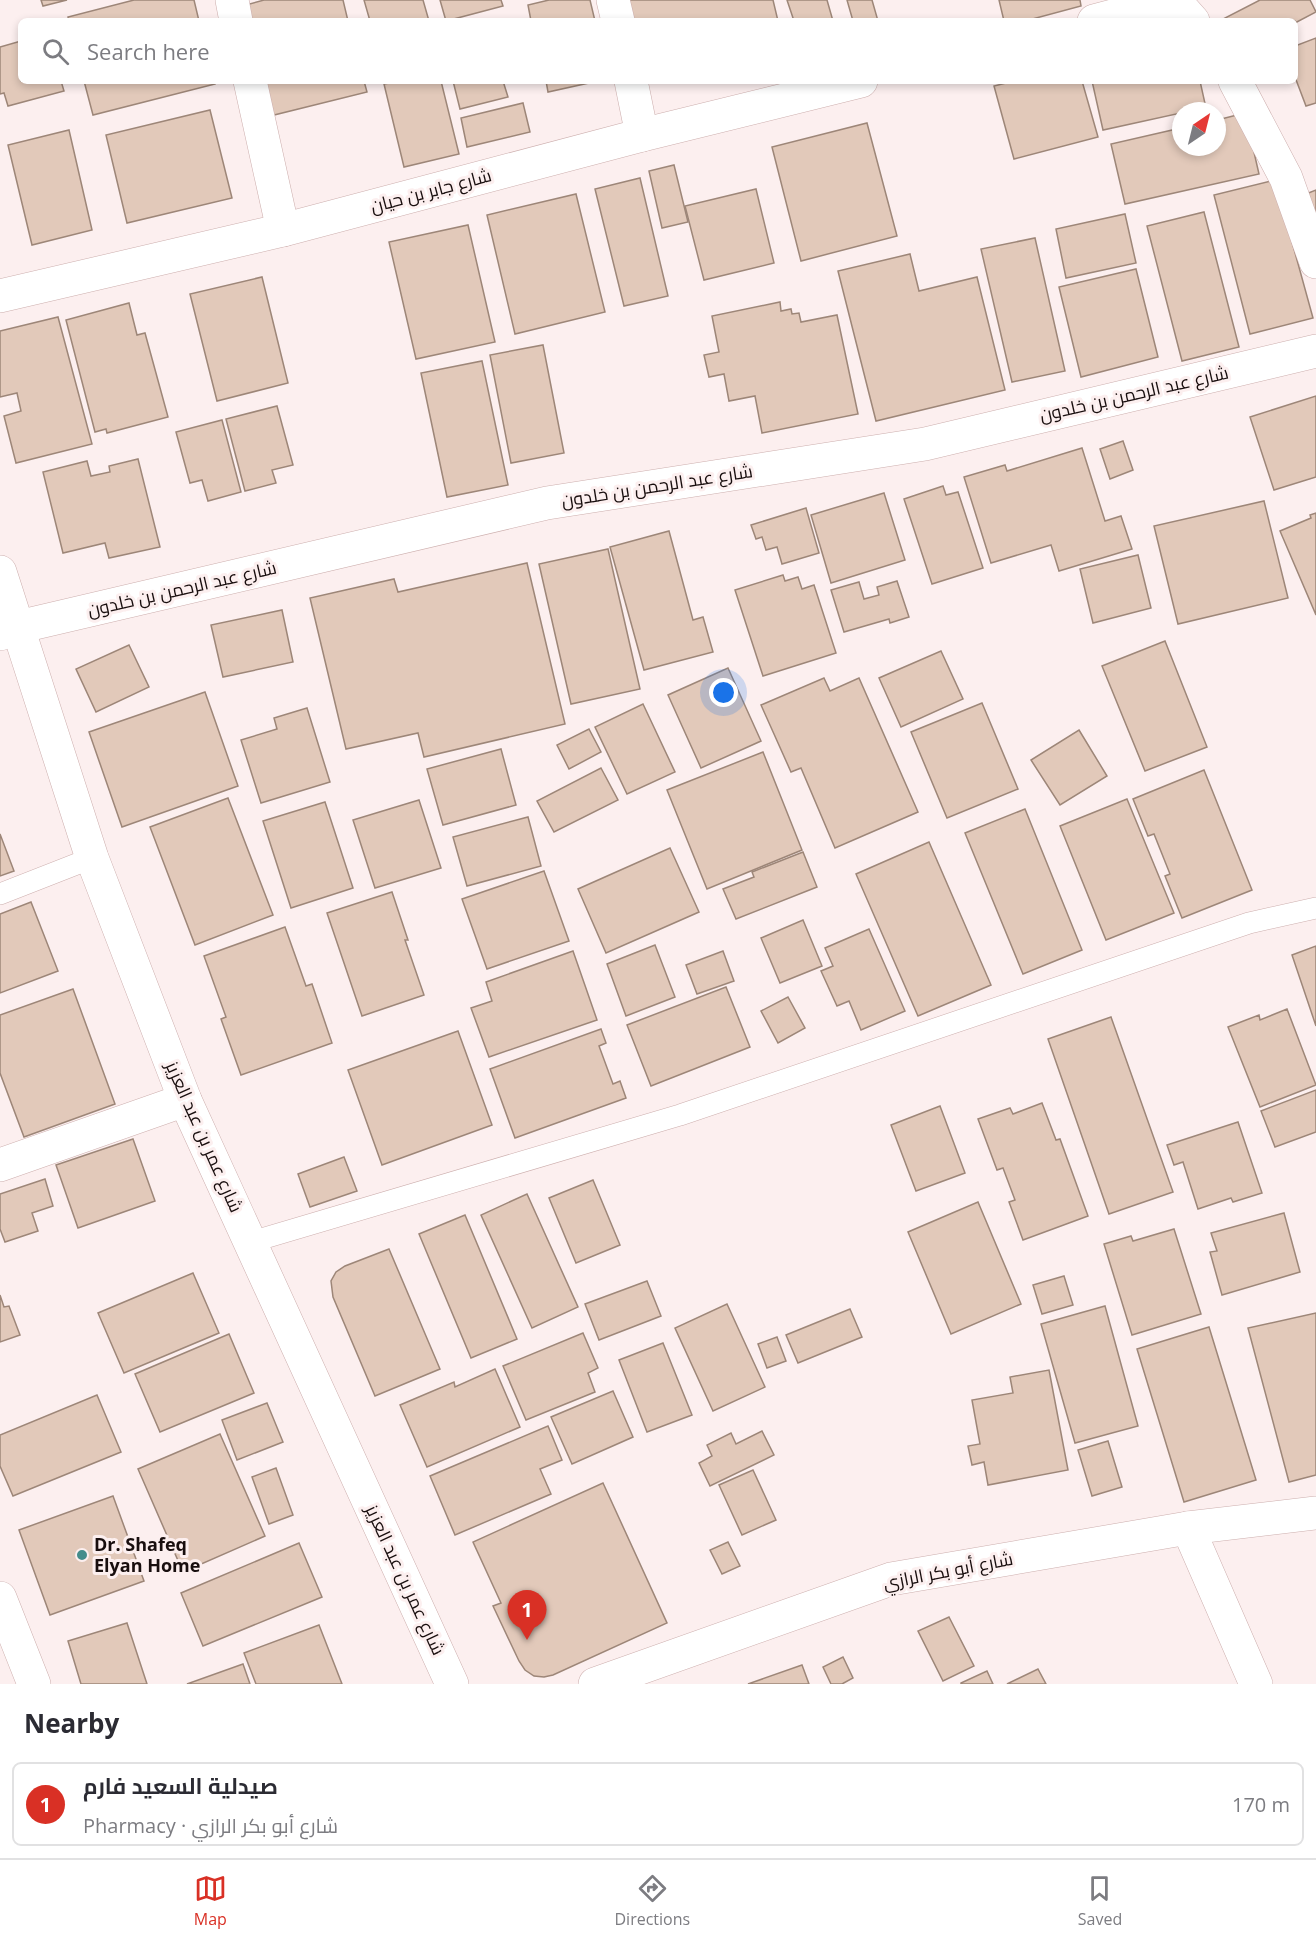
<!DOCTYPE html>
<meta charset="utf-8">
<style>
:root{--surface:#fff;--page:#f2f2f3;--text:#2b2b33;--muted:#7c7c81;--line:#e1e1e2;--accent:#d93025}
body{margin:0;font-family:"Open Sans",Cairo,sans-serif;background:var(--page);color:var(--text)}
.compass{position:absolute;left:1172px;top:102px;width:54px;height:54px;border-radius:50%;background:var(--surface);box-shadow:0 3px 9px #0003;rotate:35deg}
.you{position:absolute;left:724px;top:693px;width:21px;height:21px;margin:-15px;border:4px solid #fff;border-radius:50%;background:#1a73e8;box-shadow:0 0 0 9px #1a73e833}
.badge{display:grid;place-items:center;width:39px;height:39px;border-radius:50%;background:var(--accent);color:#fff;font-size:20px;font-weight:700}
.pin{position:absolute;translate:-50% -50px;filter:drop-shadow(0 2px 3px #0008)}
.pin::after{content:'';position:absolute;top:32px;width:21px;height:18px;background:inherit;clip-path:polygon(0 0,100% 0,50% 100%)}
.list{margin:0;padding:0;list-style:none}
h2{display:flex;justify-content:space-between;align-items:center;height:78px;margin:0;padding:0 24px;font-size:26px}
h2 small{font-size:20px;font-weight:400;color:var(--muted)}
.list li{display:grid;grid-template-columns:39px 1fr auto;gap:18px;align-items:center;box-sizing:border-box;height:84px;margin:0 12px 12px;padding:0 12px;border:2px solid var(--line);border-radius:9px}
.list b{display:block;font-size:22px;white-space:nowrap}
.list p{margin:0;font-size:20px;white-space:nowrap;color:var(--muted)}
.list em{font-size:20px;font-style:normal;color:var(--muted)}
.icon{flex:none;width:33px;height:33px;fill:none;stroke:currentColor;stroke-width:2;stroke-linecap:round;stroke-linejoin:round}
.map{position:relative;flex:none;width:1316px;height:1684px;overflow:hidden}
.search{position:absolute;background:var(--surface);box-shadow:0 3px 9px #0003;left:18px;right:18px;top:18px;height:66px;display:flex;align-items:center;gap:15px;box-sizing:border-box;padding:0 21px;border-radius:9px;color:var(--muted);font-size:22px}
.sheet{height:174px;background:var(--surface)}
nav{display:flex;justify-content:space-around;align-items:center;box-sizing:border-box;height:84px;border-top:2px solid var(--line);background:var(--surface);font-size:16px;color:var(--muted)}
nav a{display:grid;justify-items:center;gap:3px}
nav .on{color:var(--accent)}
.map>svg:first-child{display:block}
</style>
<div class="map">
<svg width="1316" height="1684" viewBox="0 0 1316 1684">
<rect width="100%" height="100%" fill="#fcefef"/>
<g fill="#e2c9ba" stroke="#9d8678" stroke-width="1.5">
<path d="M41 0H67L43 6Z"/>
<path d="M134 0H194L199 21H69L68 17Z"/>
<path d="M264 0H343L348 21H251L246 5Z"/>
<path d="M364 0H423L429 21H370Z"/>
<path d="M440 0H501L503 6 446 21Z"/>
<path d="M549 0H590L595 21H531L528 5Z"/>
<path d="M619 0H773L778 21H624Z"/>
<path d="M787 0H827L833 21H794Z"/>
<path d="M847 0H872L878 21H853Z"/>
<path d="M999 0H1080L1081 6 1025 21H1004Z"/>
<path d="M1260 0H1310L1316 12 1295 23V21H1224L1223 19Z"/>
<path d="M1316 38V103L1306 106 1295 77V46Z"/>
<path d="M21 41V81H61L64 91 8 106 4 93 0 94V47Z"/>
<path d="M84 81H214L215 84 93 115Z"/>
<path d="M261 81H364L367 92 270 116Z"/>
<path d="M399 81H441L459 154 404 167 384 84Z"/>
<path d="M453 81H503L508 97 460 109Z"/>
<path d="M546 81H598L548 92Z"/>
<path d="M1014 81H1082L1098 137 1014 159 994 86Z"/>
<path d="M1092 81H1200L1206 108 1181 111V113L1103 130Z"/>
<path d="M523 103 530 132 467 147 461 118Z"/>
<path d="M210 110 232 198 127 223 106 135Z"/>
<path d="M1245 113 1259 174 1125 204 1111 144 1181 128V147H1217V120Z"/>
<path d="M867 123 897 236 801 261 772 147Z"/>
<path d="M69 130 92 230 32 245 8 145Z"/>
<path d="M674 165 688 222 662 228 649 171Z"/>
<path d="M640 178 668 296 624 306 595 189Z"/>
<path d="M1275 180 1313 318 1250 334 1214 195Z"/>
<path d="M756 189 774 263 704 280 685 206Z"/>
<path d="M1316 190V219L1306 194Z"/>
<path d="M576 194 605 312 515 334 487 215Z"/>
<path d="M1204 212 1239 347 1182 361 1147 226Z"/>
<path d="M1125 214 1136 263 1066 278 1056 229Z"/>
<path d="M468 225 495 342 416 359 389 242Z"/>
<path d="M1035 238 1065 371 1012 382 981 249Z"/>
<path d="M910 254 919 291 977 277 1005 390 876 421 838 271Z"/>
<path d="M1136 269 1158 357 1081 377 1059 287Z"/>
<path d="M262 277 288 383 217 401 190 294Z"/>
<path d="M780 302 781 311 791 309 792 314 799 313 801 322 837 315 858 414 762 433 755 396 729 401 724 374 709 377 704 355 719 352 712 316Z"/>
<path d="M129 303 137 335 145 333 168 417 107 433 106 429 95 432 66 320Z"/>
<path d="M58 317 92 444 16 463 4 416 21 411 17 393 0 397V331Z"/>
<path d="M543 345 564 453 511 463 490 355Z"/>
<path d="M482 361 508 485 447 497 421 373Z"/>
<path d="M1316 396V477L1274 490 1250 417Z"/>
<path d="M277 406 293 465 272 470 276 483 245 491 226 419Z"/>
<path d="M222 420 241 492 208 501 202 480 190 483 176 432Z"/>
<path d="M1123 441 1133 470 1110 479 1100 449Z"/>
<path d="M1082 448 1105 521 1121 516 1132 549 1059 571 1051 545 991 563 964 477 1005 465 1007 471Z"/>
<path d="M138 459 160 547 109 558 105 543 63 553 43 472 87 461 91 476 110 472 109 466Z"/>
<path d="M943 486 946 495 958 492 983 568 932 584 904 499Z"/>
<path d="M884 493 905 560 831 583 811 515Z"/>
<path d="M1264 501 1288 598 1178 624 1154 526Z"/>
<path d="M806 508 819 553 782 564 777 547 766 550 762 537 756 539 751 525Z"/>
<path d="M1316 513V615L1280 531 1311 518 1310 515Z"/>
<path d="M669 531 693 620 703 617 713 652 644 670 610 547Z"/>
<path d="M608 549 640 689 571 704 539 564Z"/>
<path d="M1138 555 1151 608 1093 623 1080 569Z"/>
<path d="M527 563 565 724 424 757 418 733 346 749 310 598 394 579 398 592Z"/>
<path d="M783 575 785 581 798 577 802 589 814 585 836 653 763 676 735 590Z"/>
<path d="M897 581 909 617 890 623 889 619 844 632 831 590 859 582 864 599 879 595 877 587Z"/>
<path d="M282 610 293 662 223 677 211 625Z"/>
<path d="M1165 641 1207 747 1145 771 1102 666Z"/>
<path d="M129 645 149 687 96 712 76 669Z"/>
<path d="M941 651 963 699 901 727 879 678Z"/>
<path d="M728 668 761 741 701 768 668 695Z"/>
<path d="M824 678 830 691 859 678 918 812 835 848 801 768 791 772 761 705Z"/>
<path d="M205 692 238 786 122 827 89 732Z"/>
<path d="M982 703 1018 789 947 818 911 732Z"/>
<path d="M643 704 675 772 627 794 595 727Z"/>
<path d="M307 708 330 782 261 803 241 740 277 729 274 718Z"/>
<path d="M589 729 601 752 569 769 557 745Z"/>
<path d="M1079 730 1107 776 1060 805 1031 760Z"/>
<path d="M501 749 516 805 443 825 427 769Z"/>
<path d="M763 752 802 850 707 889 667 790Z"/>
<path d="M601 768 618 800 554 832 537 801Z"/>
<path d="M1204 770 1252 890 1182 918 1165 876 1170 874 1154 834 1148 836 1133 799Z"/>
<path d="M228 798 273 915 195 945 150 827Z"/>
<path d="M1127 799 1174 913 1106 940 1060 826Z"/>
<path d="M419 800 441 868 375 888 353 820Z"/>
<path d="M325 802 353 888 291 908 263 821Z"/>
<path d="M1025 809 1082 950 1023 974 965 833Z"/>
<path d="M528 817 541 866 467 886 453 837Z"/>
<path d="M0 834 14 871 0 876Z"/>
<path d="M929 842 991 985 918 1016 856 874Z"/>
<path d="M670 848 699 912 606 953 578 889Z"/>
<path d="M803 852 817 887 736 919 723 889 754 877 752 872Z"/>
<path d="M544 871 569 941 487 969 462 899Z"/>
<path d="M392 892 408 940H405L424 995 362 1016 327 913Z"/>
<path d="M31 902 58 971 0 993V914Z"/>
<path d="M803 920 822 966 780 983 761 938Z"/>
<path d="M285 927 306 986 312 984 332 1043 241 1075 221 1019 226 1017 204 956Z"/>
<path d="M869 929 905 1011 861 1030 849 1001 837 1006 821 971 833 966 825 948Z"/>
<path d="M655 945 675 997 626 1016 607 964Z"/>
<path d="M1316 946V1026L1292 955Z"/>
<path d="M573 951 597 1020 489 1057 471 1008 492 1001 486 982Z"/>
<path d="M723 951 734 981 697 994 686 965Z"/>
<path d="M726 987 750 1047 651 1086 627 1025Z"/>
<path d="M73 989 115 1104 24 1137 0 1073V1015Z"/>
<path d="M788 997 805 1028 778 1043 761 1011Z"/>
<path d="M1287 1009 1316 1085 1260 1107 1228 1027 1259 1015 1260 1020Z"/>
<path d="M1111 1017 1173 1192 1109 1214 1048 1039Z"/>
<path d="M601 1029 606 1043 599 1046 613 1084 620 1081 626 1098 515 1138 490 1069Z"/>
<path d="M458 1031 492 1125 382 1165 348 1070Z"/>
<path d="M1316 1090V1132L1275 1147 1261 1111Z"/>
<path d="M1042 1103 1056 1140 1060 1139 1088 1216 1023 1240 1009 1202 1015 1200 1003 1168 997 1170 978 1119 1010 1108 1013 1114Z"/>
<path d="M940 1106 965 1173 916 1191 891 1125Z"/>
<path d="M1238 1122 1262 1193 1233 1202 1231 1198 1198 1209 1183 1162 1174 1165 1167 1145Z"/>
<path d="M133 1139 155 1201 78 1228 56 1165Z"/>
<path d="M344 1157 357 1191 310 1207 298 1174Z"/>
<path d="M45 1179 53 1206 32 1213 38 1231 5 1242 0 1229V1194Z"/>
<path d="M593 1180 620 1245 576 1263 549 1198Z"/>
<path d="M527 1194 578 1307 532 1328 481 1215Z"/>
<path d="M978 1202 1021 1304 951 1334 908 1232Z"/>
<path d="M1284 1213 1300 1272 1222 1295 1210 1252 1217 1251 1211 1233Z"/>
<path d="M465 1215 517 1339 471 1358 419 1234Z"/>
<path d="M1174 1229 1201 1314 1132 1335 1104 1244 1131 1236 1133 1241Z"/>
<path d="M389 1249 440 1369 375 1396 333 1297 331 1281 336 1272 345 1266Z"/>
<path d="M193 1273 219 1333 124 1373 98 1313Z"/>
<path d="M1064 1276 1073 1305 1042 1314 1033 1285Z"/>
<path d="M647 1281 661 1316 599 1340 585 1304Z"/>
<path d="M0 1295 4 1307 9 1306 20 1335 0 1342Z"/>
<path d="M727 1304 765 1387 713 1411 675 1328Z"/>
<path d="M1105 1306 1138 1426 1075 1443 1041 1324Z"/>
<path d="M850 1309 862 1337 798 1363 786 1335Z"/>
<path d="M1316 1313V1475L1289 1482 1248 1328Z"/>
<path d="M1209 1327 1256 1480 1184 1502 1137 1349Z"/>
<path d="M583 1333 598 1368 588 1373 595 1392 526 1420 503 1366Z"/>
<path d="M229 1334 254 1393 160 1432 135 1374Z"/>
<path d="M777 1337 786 1361 767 1368 758 1344Z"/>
<path d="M663 1343 692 1415 647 1432 619 1360Z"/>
<path d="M495 1369 520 1427 427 1467 400 1405 454 1382 455 1387Z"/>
<path d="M1049 1370 1068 1470 988 1485 984 1462 972 1465 968 1446 980 1444 972 1400 1013 1393 1010 1377Z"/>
<path d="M613 1391 633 1437 572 1464 551 1417Z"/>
<path d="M97 1395 121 1452 13 1496 0 1466V1435Z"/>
<path d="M267 1403 283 1442 237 1460 222 1420Z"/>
<path d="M548 1426 562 1460 540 1469 551 1494 455 1535 430 1476Z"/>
<path d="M762 1431 774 1455 710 1486 699 1463 712 1456 707 1445 731 1433 736 1444Z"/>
<path d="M220 1434 265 1536 183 1572 138 1469Z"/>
<path d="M1108 1441 1122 1487 1092 1496 1078 1450Z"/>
<path d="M276 1468 293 1515 269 1524 252 1477Z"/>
<path d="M753 1470 776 1520 742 1535 719 1485Z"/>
<path d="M603 1483 667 1623 553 1675 544 1677 534 1676 525 1670 519 1661 493 1606 501 1603 473 1542Z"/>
<path d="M113 1496 144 1581 50 1615 19 1530Z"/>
<path d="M728 1542 740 1566 722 1574 710 1550Z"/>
<path d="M299 1543 322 1597 203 1646 181 1593Z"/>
<path d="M949 1617 974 1666 943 1681 918 1631Z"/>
<path d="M127 1623 147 1684H81L68 1641Z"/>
<path d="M319 1625 342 1684H256L244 1653Z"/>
<path d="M843 1657 853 1678 842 1684H831L823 1667Z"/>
<path d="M243 1664 250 1684H187Z"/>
<path d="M802 1665 809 1684H748Z"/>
<path d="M1038 1669 1046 1684H1007Z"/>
<path d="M987 1671 993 1684H961V1683Z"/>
</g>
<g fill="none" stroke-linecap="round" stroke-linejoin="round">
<defs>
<g id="service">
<path d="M0 894 92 858"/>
<path d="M251 1242 680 1115 1249 923 1316 908"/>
</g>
<g id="minor">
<path d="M232 0 236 21"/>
<path d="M613 0 618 21"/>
<path d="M1094 21 1165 2 1184 11 1193 21"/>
<path d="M250 81 283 230"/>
<path d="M631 81 642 135"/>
<path d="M1235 81 1286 178 1316 262"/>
<path d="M0 296 283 230 642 135 861 81"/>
<path d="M0 572 92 858 185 1100 452 1684"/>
<path d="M0 634 18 627 547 503 925 444 1316 351"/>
<path d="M0 1165 185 1100"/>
<path d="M1188 1528 1256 1684"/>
<path d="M0 1598 34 1684"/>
<path d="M595 1684 891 1579 1188 1528 1316 1513"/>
</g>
</defs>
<use href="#service" stroke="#cdafae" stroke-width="22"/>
<use href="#minor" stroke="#cdafae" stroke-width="34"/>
<use href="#service" stroke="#fff" stroke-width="21"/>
<use href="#minor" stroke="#fff" stroke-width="33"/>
</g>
<circle fill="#448c8b" stroke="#fcefef" stroke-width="2" cx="82" cy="1555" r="6"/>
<g text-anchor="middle" stroke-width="6" stroke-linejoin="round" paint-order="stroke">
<g font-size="18" fill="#180e0e" stroke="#fcefef">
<text transform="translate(431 191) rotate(-15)" y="6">شارع جابر بن حيان</text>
<text transform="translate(1134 394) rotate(-13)" y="6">شارع عبد الرحمن بن خلدون</text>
<text transform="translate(657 486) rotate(-9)" y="6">شارع عبد الرحمن بن خلدون</text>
<text transform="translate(182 589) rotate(-13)" y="6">شارع عبد الرحمن بن خلدون</text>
<text transform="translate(204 1137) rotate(66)" y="6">شارع عمر بن عبد العزيز</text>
<text transform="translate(948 1571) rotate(-11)" y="6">شارع أبو بكر الرازي</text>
<text transform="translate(405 1580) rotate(65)" y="6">شارع عمر بن عبد العزيز</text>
</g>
<g font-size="18" font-weight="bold" fill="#180e0e" stroke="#fcefef" text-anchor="start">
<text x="94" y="1551">Dr. Shafeq<tspan x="94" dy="21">Elyan Home</tspan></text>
</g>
</g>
</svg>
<svg class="compass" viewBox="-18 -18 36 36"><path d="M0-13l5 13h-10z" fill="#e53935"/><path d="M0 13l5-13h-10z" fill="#7c7c81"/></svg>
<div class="you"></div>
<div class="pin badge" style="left:527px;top:1640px">1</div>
<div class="search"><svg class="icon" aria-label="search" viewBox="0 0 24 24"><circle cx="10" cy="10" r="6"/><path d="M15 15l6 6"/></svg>Search here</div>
</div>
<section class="sheet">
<h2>Nearby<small></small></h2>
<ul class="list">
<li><span class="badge">1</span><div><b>صيدلية السعيد فارم</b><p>Pharmacy · شارع أبو بكر الرازي</p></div><em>170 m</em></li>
</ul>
</section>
<nav>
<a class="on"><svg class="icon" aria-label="map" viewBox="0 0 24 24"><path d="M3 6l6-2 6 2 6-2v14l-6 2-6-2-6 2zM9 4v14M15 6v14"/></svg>Map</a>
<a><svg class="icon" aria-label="directions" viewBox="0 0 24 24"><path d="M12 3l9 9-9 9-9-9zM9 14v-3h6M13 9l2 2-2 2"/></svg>Directions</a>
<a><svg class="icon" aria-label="saved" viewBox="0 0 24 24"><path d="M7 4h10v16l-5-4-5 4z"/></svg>Saved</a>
</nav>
